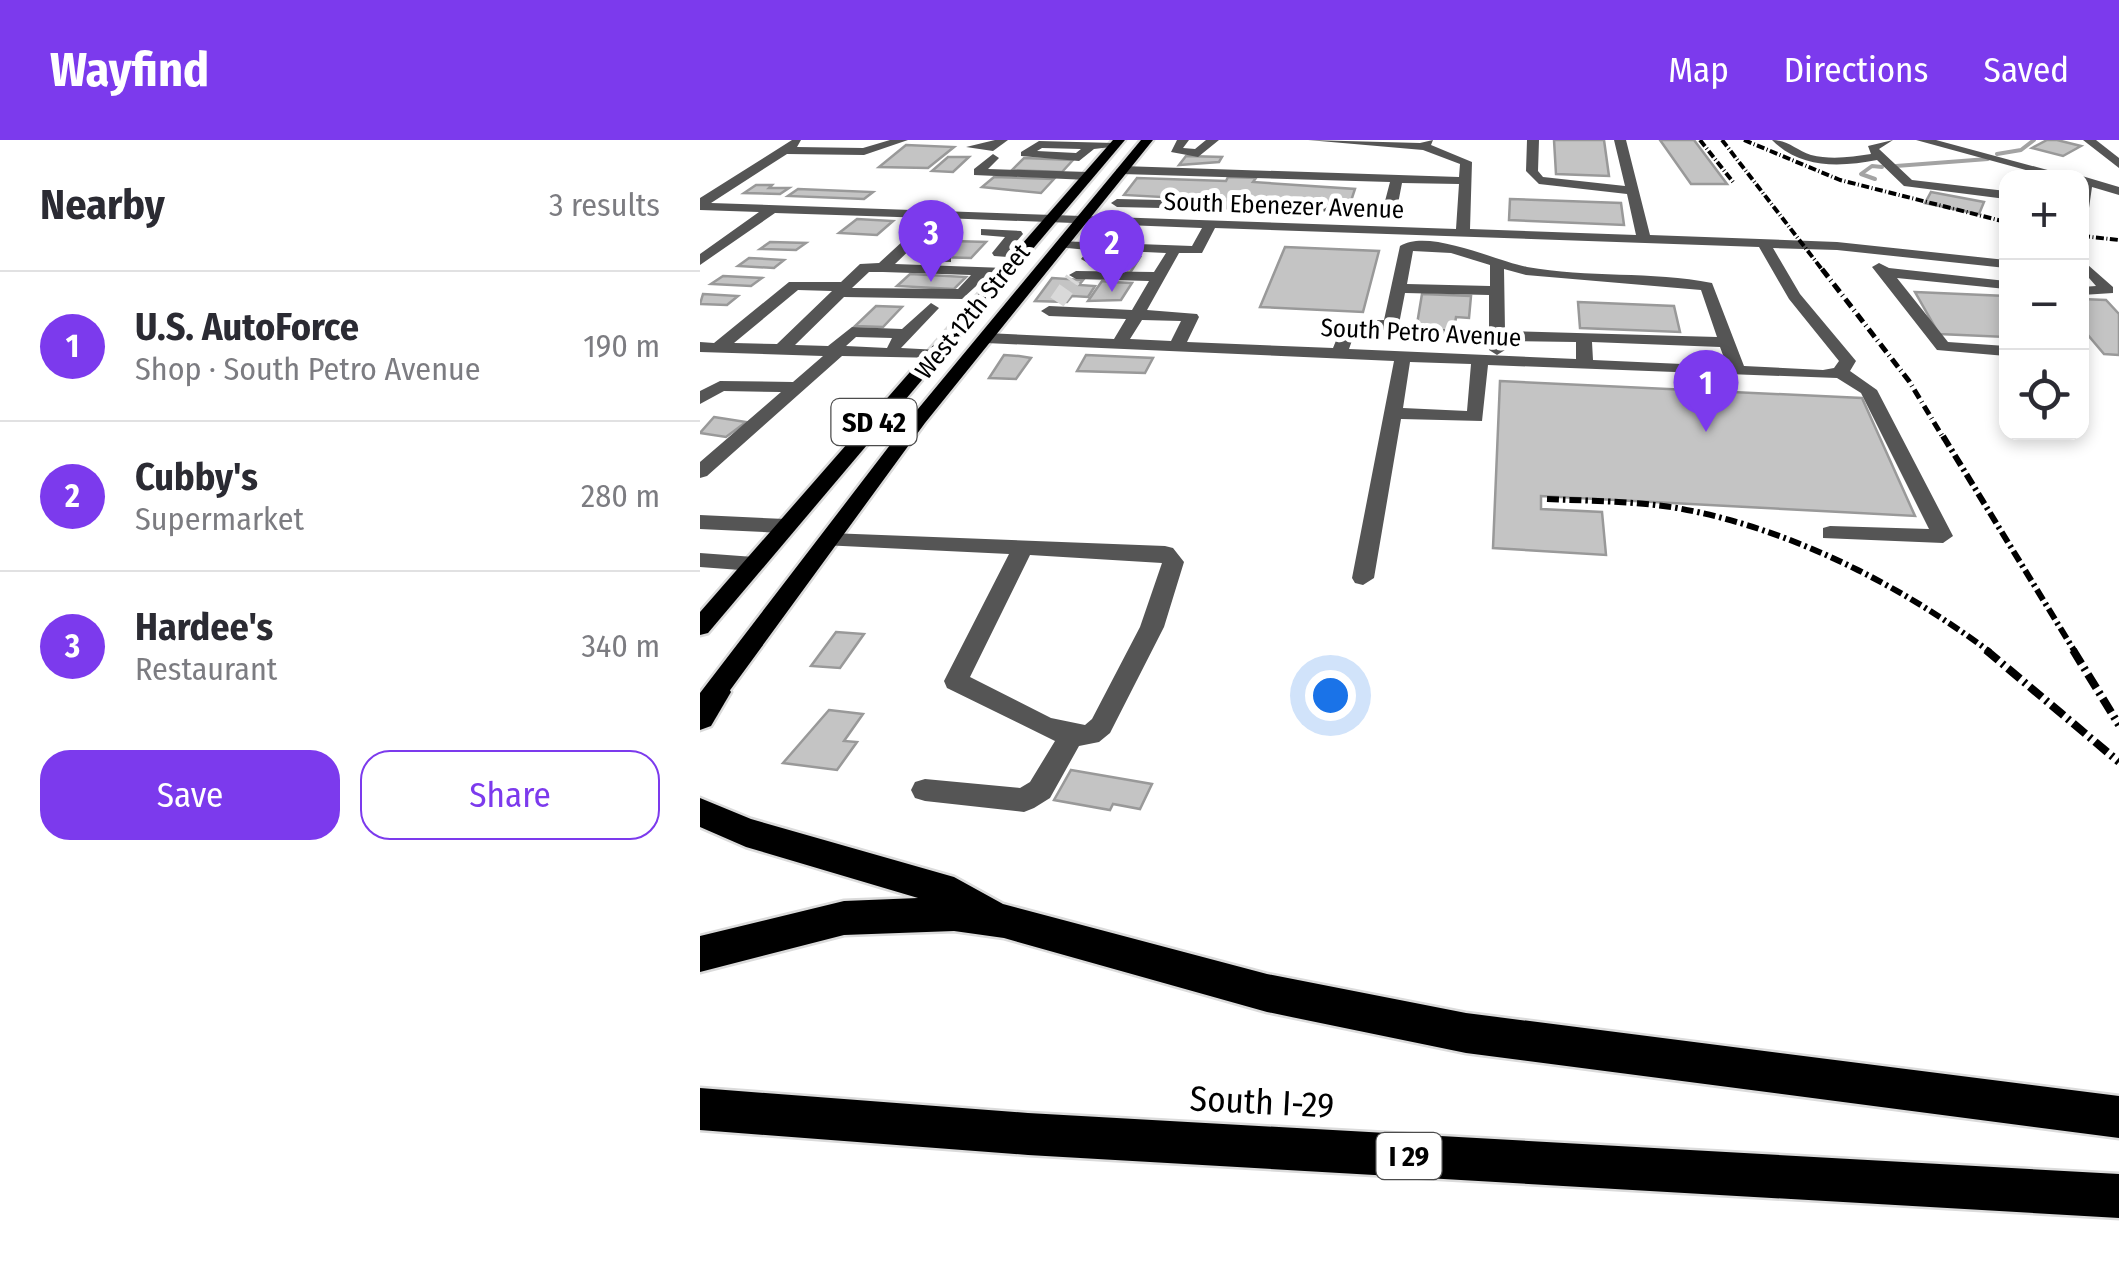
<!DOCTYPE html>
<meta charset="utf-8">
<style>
:root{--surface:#fff;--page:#f2f2f3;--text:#2b2b33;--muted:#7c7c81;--line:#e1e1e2;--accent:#7c3aed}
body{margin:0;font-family:"Fira Sans Condensed",sans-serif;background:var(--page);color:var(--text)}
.controls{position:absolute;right:30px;top:30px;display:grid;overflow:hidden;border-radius:20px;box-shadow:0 5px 15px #0003}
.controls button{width:90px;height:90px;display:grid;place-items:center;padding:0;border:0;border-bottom:2px solid var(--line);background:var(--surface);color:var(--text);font:50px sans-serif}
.you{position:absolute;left:630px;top:555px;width:35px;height:35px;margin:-25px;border:8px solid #fff;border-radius:50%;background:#1a73e8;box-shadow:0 0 0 15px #1a73e833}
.badge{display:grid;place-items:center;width:65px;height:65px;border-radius:50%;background:var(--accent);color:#fff;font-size:32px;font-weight:700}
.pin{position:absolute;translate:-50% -82px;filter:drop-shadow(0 2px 5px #0008)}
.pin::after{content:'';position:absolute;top:52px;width:35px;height:30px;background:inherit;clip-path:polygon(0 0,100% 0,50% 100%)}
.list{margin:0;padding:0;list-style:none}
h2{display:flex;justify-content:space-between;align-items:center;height:130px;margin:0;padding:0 40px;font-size:42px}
h2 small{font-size:32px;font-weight:400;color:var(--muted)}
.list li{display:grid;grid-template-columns:65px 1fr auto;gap:30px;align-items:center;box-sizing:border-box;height:150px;padding:0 40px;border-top:2px solid var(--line)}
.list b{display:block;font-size:38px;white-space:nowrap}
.list p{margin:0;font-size:32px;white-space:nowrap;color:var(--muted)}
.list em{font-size:32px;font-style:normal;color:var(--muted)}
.actions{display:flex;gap:20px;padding:30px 40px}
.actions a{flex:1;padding:22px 0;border:2px solid var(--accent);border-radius:30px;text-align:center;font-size:35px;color:var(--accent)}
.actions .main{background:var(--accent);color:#fff}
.icon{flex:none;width:55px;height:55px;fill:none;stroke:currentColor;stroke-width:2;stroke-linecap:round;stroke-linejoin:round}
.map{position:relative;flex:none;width:1419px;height:1131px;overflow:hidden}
header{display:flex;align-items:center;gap:60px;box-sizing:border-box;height:140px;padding:0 50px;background:var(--accent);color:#fff}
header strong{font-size:48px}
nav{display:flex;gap:55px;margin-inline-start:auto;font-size:35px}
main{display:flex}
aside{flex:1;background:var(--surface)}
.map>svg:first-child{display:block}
</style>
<header>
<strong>Wayfind</strong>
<nav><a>Map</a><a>Directions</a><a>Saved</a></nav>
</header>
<main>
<aside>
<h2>Nearby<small>3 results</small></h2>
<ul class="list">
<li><span class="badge">1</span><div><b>U.S. AutoForce</b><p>Shop · South Petro Avenue</p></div><em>190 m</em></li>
<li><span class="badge">2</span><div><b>Cubby's</b><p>Supermarket</p></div><em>280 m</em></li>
<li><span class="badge">3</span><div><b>Hardee's</b><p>Restaurant</p></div><em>340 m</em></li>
</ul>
<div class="actions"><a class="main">Save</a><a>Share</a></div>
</aside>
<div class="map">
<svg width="1419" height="1131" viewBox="0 0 1419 1131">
<rect width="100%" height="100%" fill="#fff"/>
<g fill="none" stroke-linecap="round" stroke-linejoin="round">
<g stroke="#a3a3a3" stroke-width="4">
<path d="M1297 14 1321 10 1334 0"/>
<path d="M1196 26 1288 19"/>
<path d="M1175 39 1161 34 1172 26 1182 27"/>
</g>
</g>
<g fill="#c4c4c4" stroke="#999" stroke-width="2.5">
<path d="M854 0H904L909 36 856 34Z"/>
<path d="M960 0H994L1027 44H991Z"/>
<path d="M1347 0H1357L1381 6 1363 16 1332 8Z"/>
<path d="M206 5 254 7 228 28 179 27Z"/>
<path d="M486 16 522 17 519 22 479 25Z"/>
<path d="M248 17H269L253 32 232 31Z"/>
<path d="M324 18 373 20 362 32 312 30Z"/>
<path d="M294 37 354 39 341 53 282 47Z"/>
<path d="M528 37 556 38 553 42 655 49 649 67 424 55 437 38 526 41Z"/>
<path d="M56 45H72L69 48H89L80 54 44 53Z"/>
<path d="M98 49 173 52 164 59 88 56Z"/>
<path d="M1231 52 1284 62 1279 74 1225 63Z"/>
<path d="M810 59 921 63 924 85 809 80Z"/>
<path d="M157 79 193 81 177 95 139 93Z"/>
<path d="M252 101 286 102 271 118 236 117Z"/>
<path d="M70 102 106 103 96 110 60 109Z"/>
<path d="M585 107 679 111 663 172 560 167Z"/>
<path d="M424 116 440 117 430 133 413 132Z"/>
<path d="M49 118 84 120 74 128 38 126Z"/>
<path d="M210 134 266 137 254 149 197 146Z"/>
<path d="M23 136 62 138 51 146 11 144Z"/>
<path d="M352 138 383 140 379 145 395 146 388 157 372 156 367 162 335 161Z"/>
<path d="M402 141 410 142 432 143 421 160 388 161Z"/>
<path d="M1215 152 1306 156V197L1239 194Z"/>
<path d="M3 154 38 156 27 165 0 164Z"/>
<path d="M722 154 771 156 769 178 756 177 754 191 716 190Z"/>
<path d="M1382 159 1406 160 1419 174V215L1404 214 1382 188Z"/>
<path d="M878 162 974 166 980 192 880 188Z"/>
<path d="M176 166 202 167 183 187 155 186Z"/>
<path d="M304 215 319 216 331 218 316 239 289 238Z"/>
<path d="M386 215 453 218 445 233 377 231Z"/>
<path d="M800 241 1162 258 1215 376 841 356V369L902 372 906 415 793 408Z"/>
<path d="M14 277 46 282 26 297 0 293Z"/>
<path d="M136 492 164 494 140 528 111 526Z"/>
<path d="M129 570 163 574 144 601 157 602 137 630 83 623Z"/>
<path d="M371 630 452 644 440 669 413 664 410 670 354 660Z"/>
</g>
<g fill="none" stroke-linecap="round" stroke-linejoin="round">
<path stroke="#d9d9d9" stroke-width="12" stroke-dasharray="12 6" stroke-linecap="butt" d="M415 129H432"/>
<path stroke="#d9d9d9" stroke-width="16" stroke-dasharray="16 9" stroke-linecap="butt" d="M357 162 373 139"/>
<defs>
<g id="major">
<path d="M413 0H425L8 493 0 495V472Z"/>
<path d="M441 0H453L225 283 9 579 0 582V553L213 275Z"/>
</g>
<g id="highway">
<path d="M16 541 26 544 31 552 11 586 0 590C0 570 0 548 16 541Z"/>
<path d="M0 658 51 679 254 737 303 764 567 834 766 873 1419 956V998L766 913 567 872 304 798 254 791 144 795 0 832V796L144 761 218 758 46 707 0 687Z"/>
<path d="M0 948 328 973 1419 1034V1078L328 1015 0 990Z"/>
</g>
</defs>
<use href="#major" stroke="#dbdbdb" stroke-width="5"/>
<use href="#highway" stroke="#dbdbdb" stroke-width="5"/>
<g fill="#555" fill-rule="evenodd">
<path d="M92 0H101L97 7 163 8 190 0H208L164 15 87 14 11 63 756 89 759 44 702 43 697 69 690 73 417 67 411 63 417 59 684 65 690 42 422 34 416 30 422 26 759 37 760 24 723 10 608 0 720 3 733 0 731 5 772 22 770 89 936 95 927 54 839 44 826 31 827 0H839L838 31 843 37 925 46 914 0H926L950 95 1137 102 1306 120V128L1137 110 1073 108 1100 154 1156 221 1150 231 1177 250 1253 396 1243 403 1123 398V388L1130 386 1229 389 1161 253 1137 238 788 225 782 281 701 279 674 438 663 445 655 443 652 438 694 221 286 203 278 198 286 193 414 199 426 179 349 176 341 171 349 166 432 170 449 141 376 139 369 135 376 131 454 132 466 113 402 110 388 123 381 119 388 110 357 107V101L492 106 502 88 243 78 195 124 305 128 312 132 310 135 287 136 262 159 144 157 95 205 128 206 152 187 202 189 231 163 239 168 201 208 239 210V218L142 216 7 336 0 338V322L81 252 24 251 0 264V251L20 241 93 242 123 216 0 212V202L14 203 89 142H141L160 124 179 123 228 78 75 73 0 125V114L59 72 0 70V58ZM515 88 1059 107 1089 159 1139 221 1134 228 1123 230 1044 226 1012 143C952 131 887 138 827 127 796 121 728 88 700 106L684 180 644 181 633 208 487 202 499 177 497 174 447 170 479 113H502ZM713 111 751 113 790 125V146L707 144ZM804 129 826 135 1001 150 1017 197 805 191ZM169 132H183L271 135 258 149 152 148ZM98 150 132 151 77 204 34 203ZM705 153 789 155V191L703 188 699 184ZM442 180 481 181 471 201 430 199ZM656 189 687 190 697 198 789 201V210L797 215 805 210V201L876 202V219L649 209ZM156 197 192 198 187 208 146 206ZM892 202 1020 207 1027 226 893 220ZM710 222 771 224 767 271 703 268Z"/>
<path d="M295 0H308L293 11 266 7Z"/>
<path d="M477 0H489L483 8 495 9 506 0H519L498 17 471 12Z"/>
<path d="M1072 0C1088 0 1096 10 1111 15 1131 20 1152 17 1171 14L1168 6 1193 0 1179 9 1212 40 1306 51V59L1204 46 1177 20C1140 27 1101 29 1072 0Z"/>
<path d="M1216 0H1236L1377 38H1355Z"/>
<path d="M1383 0H1396L1419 18V28Z"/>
<path d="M339 1 414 3 420 6 394 9 379 21 321 16V12ZM342 8 381 9 376 13 337 11Z"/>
<path d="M293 14 299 18 288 29 388 32 394 36 388 40 274 35V29Z"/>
<path d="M1382 36 1419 47V55L1392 47 1389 68 1382 72V38H1378Z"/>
<path d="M252 87 259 91 237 114 251 116V122L220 121V115Z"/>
<path d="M281 89 321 91 323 94 310 109 327 114 320 118 294 116 292 113 305 97 281 95Z"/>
<path d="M1179 123 1189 128 1306 141V149L1197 138 1248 202 1306 206V216L1237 210 1172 127Z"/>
<path d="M1388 125 1413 147V153L1382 155V147L1396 146 1382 130Z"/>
<path d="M0 375 85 379 95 386 85 393 0 389Z"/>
<path d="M129 393 465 406 473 408 484 422 464 487 410 593 399 602 379 606 350 658 334 668 324 672 225 661 215 658 211 650 215 642 225 639 320 648 330 642 355 601 247 548 244 541 309 414 122 405 118 400ZM330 415 462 423 440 487 392 579 385 585 351 578 270 537Z"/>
<path d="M0 413 54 417 65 424 54 431 0 427Z"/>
</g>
<use href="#major" fill="#000" fill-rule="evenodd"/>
<use href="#highway" fill="#000" fill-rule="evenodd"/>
<g stroke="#000" stroke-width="4" stroke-dasharray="8 2.5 1 2.5" stroke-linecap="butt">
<path d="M1000 0 1033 42"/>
<path d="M1022 0 1124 132"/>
<path d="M1044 0 1140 40 1306 82"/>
<path d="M1382 96 1419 100"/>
</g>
<path stroke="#000" stroke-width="5" stroke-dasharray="10 4 1 4" stroke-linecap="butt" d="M1122 129 1209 241 1244 299"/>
<g stroke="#000" stroke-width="6" stroke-dasharray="12 4 2.5 4" stroke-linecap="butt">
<path d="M1243 296 1375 512"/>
<path d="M847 359C890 361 934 361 977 368 1089 388 1199 444 1290 512"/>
</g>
<g stroke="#000" stroke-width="8" stroke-dasharray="16 5 2.5 5" stroke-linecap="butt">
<path d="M1286 510 1419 622"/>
<path d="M1373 510 1419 585"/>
</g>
</g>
<g text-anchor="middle" stroke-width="10" stroke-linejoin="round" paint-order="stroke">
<g font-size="25" fill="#000" stroke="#fff">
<text transform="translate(584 65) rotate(2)" y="9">South Ebenezer Avenue</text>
<text transform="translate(272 171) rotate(-51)" y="9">West 12th Street</text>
<text transform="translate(721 192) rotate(3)" y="9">South Petro Avenue</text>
</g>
<g fill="#fff" stroke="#4c4c4c" stroke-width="2.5">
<rect x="131.5" y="259" width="85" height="46" rx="8"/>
<rect x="676.5" y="993" width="65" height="46" rx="8"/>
</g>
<g font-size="28" font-weight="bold" fill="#000">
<text x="174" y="292">SD 42</text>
<text x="709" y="1026">I 29</text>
</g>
<g font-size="35" fill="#000" stroke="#fff">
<text transform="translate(562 962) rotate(3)" y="12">South I-29</text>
</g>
</g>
</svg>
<div class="controls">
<button>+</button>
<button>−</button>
<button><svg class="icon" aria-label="locate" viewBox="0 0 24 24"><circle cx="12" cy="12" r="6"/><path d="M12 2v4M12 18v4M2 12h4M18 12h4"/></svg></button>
</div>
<div class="you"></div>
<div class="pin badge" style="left:1006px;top:292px">1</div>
<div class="pin badge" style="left:412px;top:152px">2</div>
<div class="pin badge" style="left:231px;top:142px">3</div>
</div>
</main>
